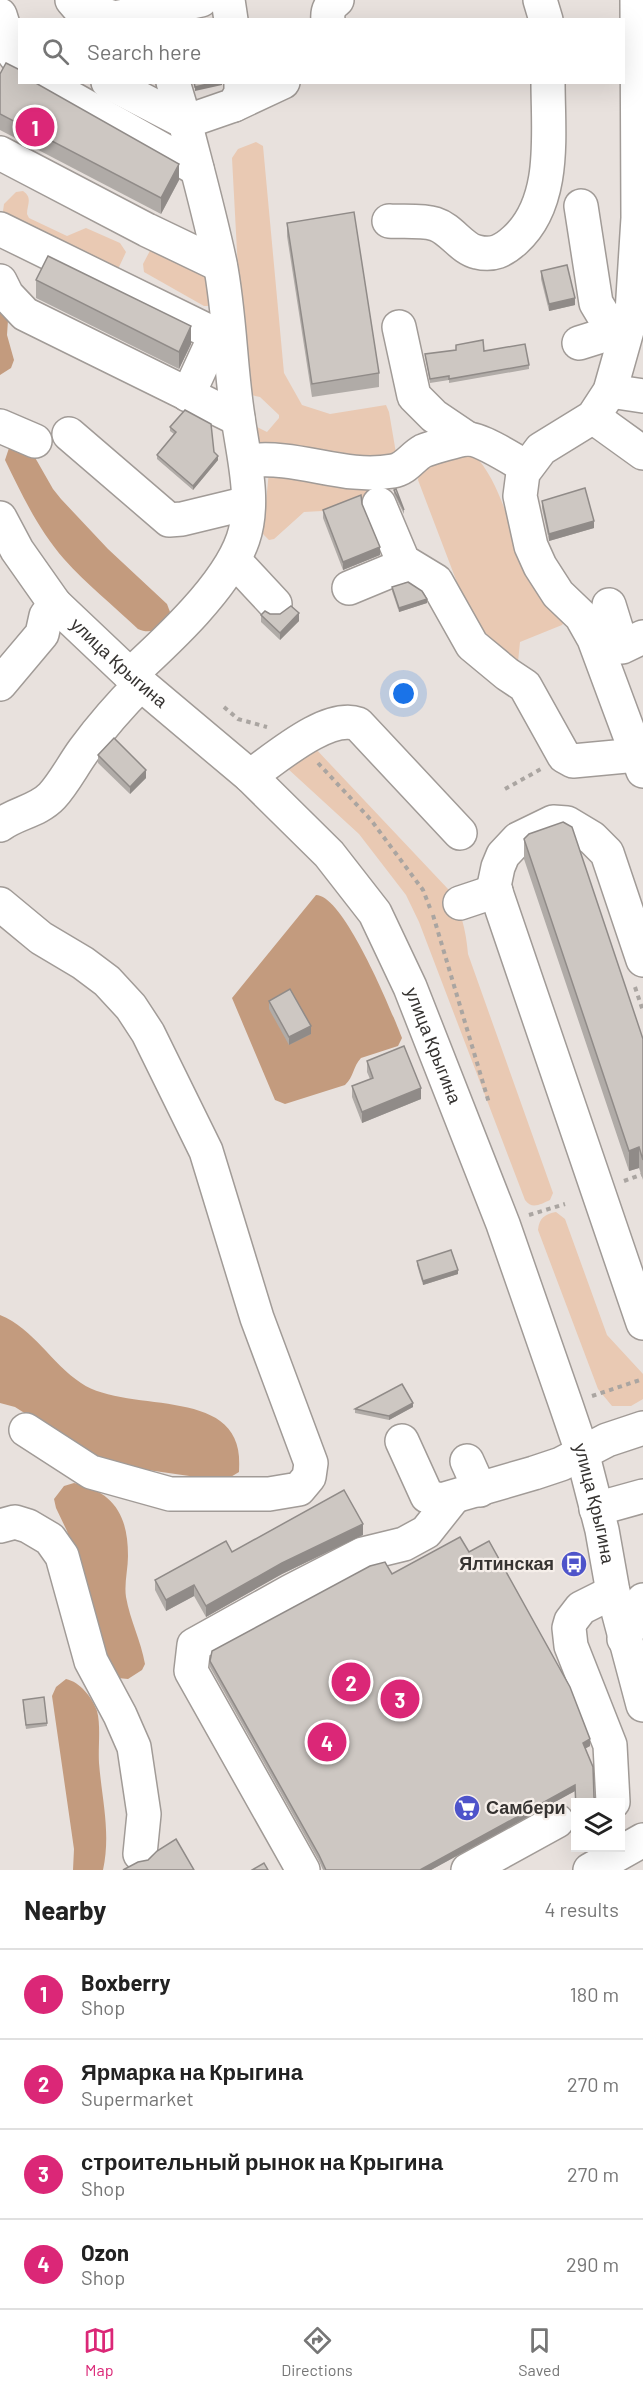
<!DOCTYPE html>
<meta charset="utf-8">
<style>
:root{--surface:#fff;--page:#f2f2f2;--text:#222;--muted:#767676;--line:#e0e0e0;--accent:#db2777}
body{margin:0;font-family:Barlow,sans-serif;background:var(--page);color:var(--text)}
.controls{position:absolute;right:18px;bottom:18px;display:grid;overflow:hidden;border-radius:0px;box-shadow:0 6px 24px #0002}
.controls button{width:54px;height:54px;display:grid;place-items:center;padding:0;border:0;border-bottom:2px solid var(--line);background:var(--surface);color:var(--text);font:30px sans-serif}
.you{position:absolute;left:404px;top:694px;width:21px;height:21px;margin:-15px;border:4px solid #fff;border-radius:50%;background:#1a73e8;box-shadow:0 0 0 9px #1a73e833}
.badge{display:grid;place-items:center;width:39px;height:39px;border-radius:50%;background:var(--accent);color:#fff;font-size:20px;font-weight:700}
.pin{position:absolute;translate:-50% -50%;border:3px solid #fff;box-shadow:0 2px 6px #0006}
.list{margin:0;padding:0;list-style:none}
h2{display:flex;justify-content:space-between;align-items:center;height:78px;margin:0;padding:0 24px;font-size:26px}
h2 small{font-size:20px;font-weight:400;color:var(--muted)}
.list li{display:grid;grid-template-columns:39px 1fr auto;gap:18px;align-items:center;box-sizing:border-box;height:90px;padding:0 24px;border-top:2px solid var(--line)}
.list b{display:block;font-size:22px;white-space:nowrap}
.list p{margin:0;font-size:20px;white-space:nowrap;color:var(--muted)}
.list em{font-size:20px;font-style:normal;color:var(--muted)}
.icon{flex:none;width:33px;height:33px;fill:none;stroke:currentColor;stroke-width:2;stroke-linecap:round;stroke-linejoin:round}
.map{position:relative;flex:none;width:643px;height:1870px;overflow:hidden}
.search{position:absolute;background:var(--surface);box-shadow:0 6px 24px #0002;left:18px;right:18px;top:18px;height:66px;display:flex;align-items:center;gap:15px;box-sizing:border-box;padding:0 21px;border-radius:0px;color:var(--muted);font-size:22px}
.sheet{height:438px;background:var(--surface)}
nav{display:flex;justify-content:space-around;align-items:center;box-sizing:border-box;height:84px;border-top:2px solid var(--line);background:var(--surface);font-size:16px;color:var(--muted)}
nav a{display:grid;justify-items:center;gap:3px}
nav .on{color:var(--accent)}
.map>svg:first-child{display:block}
</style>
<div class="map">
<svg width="643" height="1870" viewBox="0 0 643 1870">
<rect width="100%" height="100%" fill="#e8e1dd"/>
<g fill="#e9c9b3">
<path d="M256 142 263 146 284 373 302 405 330 414 386 405 389 412 396 453 391 461 262 446 257 442 253 425 267 432 279 418V415L260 397 251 395 244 382 232 158 238 149Z"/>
<path d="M23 191C33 198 27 204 27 214L29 218 67 236 86 228 120 243 126 252 119 267 115 269 2 218 4 204 16 192Z"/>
<path d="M153 245 204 263 212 306H204L144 272 143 264Z"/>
<path d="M472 453C499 478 506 521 523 553 535 576 551 599 565 621L562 625 520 642 518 662 477 635 418 480 419 472 423 466Z"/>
<path d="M269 471 372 485 374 495 322 511 304 512 274 539 269 540 263 534Z"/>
<path d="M314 747 448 889C461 909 466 930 468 954L553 1193 550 1200C541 1204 532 1210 525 1200L419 922 406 895 359 834 287 768Z"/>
<path d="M556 1212 565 1219 607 1335 643 1374V1399L631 1406H612L598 1389 538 1230C539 1218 545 1214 556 1212Z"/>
</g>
<g fill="#c39b7e">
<path d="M0 300 8 320 7 335 14 360 11 368 0 375Z"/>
<path d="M10 445 33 454 53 489 61 499 108 549 167 604 170 612C165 626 153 636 138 629 114 606 86 584 64 559 38 529 22 495 5 460Z"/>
<path d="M316 895C344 895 392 1012 402 1038L398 1046 361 1058C353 1066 354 1077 345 1085L285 1104 275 1100 232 998Z"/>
<path d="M0 1315C34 1329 51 1363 81 1383 129 1416 248 1382 239 1472L224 1481 120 1466 102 1462 15 1407 0 1403Z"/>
<path d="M74 1483C114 1492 128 1515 128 1556 128 1569 124 1584 126 1597 130 1620 141 1641 145 1664L142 1670 128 1679 118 1678 107 1669 67 1531 56 1508 54 1499 64 1486Z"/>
<path d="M66 1679C80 1682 92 1697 97 1711 101 1726 98 1747 99 1763 102 1800 111 1833 103 1870H73L74 1849 52 1696 56 1687Z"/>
</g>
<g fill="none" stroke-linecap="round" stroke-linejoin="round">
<defs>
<g id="minor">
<path d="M72 0 78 7 115 18 201 0"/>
<path d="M228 0 231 20"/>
<path d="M540 0 546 20"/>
<path d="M637 0 638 218 632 313 610 391 593 417 541 449 523 473 520 496 531 546 540 566 558 594 581 616 594 639 643 771"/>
<path d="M0 15 11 50 20 62"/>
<path d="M328 20C327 11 330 5 337 0"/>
<path d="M43 82 197 169"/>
<path d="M108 82 185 122C197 169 210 216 220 263 230 314 230 367 238 417 243 455 256 501 243 539 227 586 167 641 130 675"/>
<path d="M173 82 185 122 234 105 241 93V82"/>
<path d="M234 105 283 82"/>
<path d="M0 153 147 230 220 265"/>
<path d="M581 206 596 303 605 318 627 328"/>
<path d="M389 221C403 222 422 220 435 224 451 229 462 249 477 252 493 256 503 251 515 240 557 202 548 134 548 82"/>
<path d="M0 229 208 331 212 339 211 345 188 395"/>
<path d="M0 281 7 295 25 314 238 419"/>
<path d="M399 327 414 396 434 416 468 439"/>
<path d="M579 343 627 328"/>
<path d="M610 391 643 396"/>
<path d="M593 417 643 453"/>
<path d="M0 426 35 441"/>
<path d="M69 434 169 520 182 519 248 503"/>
<path d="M246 461C300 454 341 480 393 471 406 469 412 457 423 451 430 448 461 439 468 439 481 439 514 460 526 467"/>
<path d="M379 504 403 561 436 581 472 645 507 674 525 686 564 756 573 761 637 755"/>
<path d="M234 560 275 604"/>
<path d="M349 588 407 564"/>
<path d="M609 605 622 647 643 637"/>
<path d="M0 684 42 634 46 616 55 604"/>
<path d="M250 776C275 759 327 713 358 724L460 833"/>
<path d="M0 825C16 813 38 811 52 796 64 783 73 765 84 750 101 727 120 705 141 684"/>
<path d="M460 903 496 891"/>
<path d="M0 904 41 938 83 963 107 981 131 1007 148 1033 206 1151 257 1318 311 1463 309 1477 299 1489 269 1494H170L91 1472 26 1430"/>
<path d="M643 960 607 853 592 838 567 823 553 822 518 839 503 855 498 867 494 886 643 1323"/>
<path d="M402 1441 427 1496 441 1500 534 1473 561 1464 607 1440 643 1428"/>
<path d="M467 1461 480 1490"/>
<path d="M596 1509 643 1496"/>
<path d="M0 1526 15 1522 28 1526 50 1539 62 1556 91 1661 120 1715 134 1747 144 1814 140 1854"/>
<path d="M613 1592 581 1608 571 1621 569 1628 571 1646 610 1745 613 1802"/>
<path d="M624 1639 643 1600"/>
<path d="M303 1870 191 1671 194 1645 291 1591 363 1554 404 1544 426 1532 453 1498"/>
<path d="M468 1870 557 1821"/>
<path d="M590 1870 643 1840"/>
</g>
<g id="major">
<path id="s1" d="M0 518 17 550 55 604 130 675 250 776 329 854 375 913 410 987 503 1224 566 1405 582 1452 602 1530 613 1592 643 1705"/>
</g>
</defs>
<use href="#minor" stroke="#a19b97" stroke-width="36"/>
<use href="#major" stroke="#a19b97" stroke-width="36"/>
<g stroke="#aaa5a1" stroke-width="4" stroke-dasharray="4.5 4.5" stroke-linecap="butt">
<path d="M224 707 238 719 267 727"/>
<path d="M318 763 371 820 423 890 430 908"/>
<path d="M505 789 541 769"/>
<path d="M433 915 489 1103"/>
<path d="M635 987 643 1011"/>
<path d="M624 1181 643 1174"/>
<path d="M529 1215 565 1204"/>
<path d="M592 1396 643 1379"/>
</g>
<use href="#minor" stroke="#fff" stroke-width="33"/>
<use href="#major" stroke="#fff" stroke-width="33"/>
</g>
<g fill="#b0aba7">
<path d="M0 74 20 82 179 180 161 214 0 130Z"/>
<path d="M287 223 379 373V387L312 397 287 236Z"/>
<path d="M541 271 575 305 549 311 541 279Z"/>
<path d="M36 280 191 344 179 369 36 298Z"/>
<path d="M456 345 484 351 529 365V369L449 383V380L430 383 425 354 456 350Z"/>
<path d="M170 427 214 452 218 460 193 490 157 459V455L174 434 170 431Z"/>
<path d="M394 490 404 510V514L394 494Z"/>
<path d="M542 501 594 528 549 541 542 508Z"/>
<path d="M362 504 380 555 343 570 323 518V510Z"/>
<path d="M392 587 427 603 399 612 392 591Z"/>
<path d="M270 614 299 621 280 640 261 622V615Z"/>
<path d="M98 755 146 778 130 794 98 763Z"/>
<path d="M524 839 643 1039V1180L639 1168 629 1171 524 859Z"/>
<path d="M269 1001 311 1034 289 1045 269 1009Z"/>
<path d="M367 1061 421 1099 362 1123 352 1097V1086L370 1079 367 1072Z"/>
<path d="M417 1261 458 1274 423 1285 417 1265Z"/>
<path d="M413 1407 389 1420 355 1413V1409Z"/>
<path d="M363 1535 282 1574 206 1617 194 1596 166 1611 155 1590V1580L232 1552Z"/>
<path d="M469 1552 590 1746 585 1748 575 1791 431 1870H323L319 1861 210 1667V1661L392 1574Z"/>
<path d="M23 1704 47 1723V1726L26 1729Z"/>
</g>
<g fill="#908b88">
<path d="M216 82H222V85L195 91V87Z"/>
<path d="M179 164V180L161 214V198Z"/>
<path d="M575 298V305L549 311V304Z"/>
<path d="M191 326V344L179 369V352Z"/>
<path d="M218 456V460L193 490V486Z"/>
<path d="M594 521V528L549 541V534Z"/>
<path d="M380 547V555L343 570V562Z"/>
<path d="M427 599V603L399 612V608Z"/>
<path d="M299 613V621L280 640V633Z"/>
<path d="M146 770V778L130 794V787Z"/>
<path d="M311 1026V1034L289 1045V1037Z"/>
<path d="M421 1088V1099L362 1123V1112Z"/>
<path d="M639 1147V1168L629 1171V1151Z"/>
<path d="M458 1270V1274L423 1285V1281Z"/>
<path d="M413 1403V1407L389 1420V1416Z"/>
<path d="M363 1524V1535L282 1574 206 1617V1606L282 1563Z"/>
<path d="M194 1585V1596L166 1611V1600Z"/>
<path d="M590 1739V1746L583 1750V1743Z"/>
<path d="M575 1785V1791L431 1870H420Z"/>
<path d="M576 1845V1848H582L573 1852V1846Z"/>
</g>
<g fill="#cdc7c2" stroke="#908b88" stroke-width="1.5">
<path d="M6 63 20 70V82H34L179 164 161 198 0 114V74Z"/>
<path d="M194 82H216L195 87Z"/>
<path d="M354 212 379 373 312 384 287 223Z"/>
<path d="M48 256 191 326 179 352 36 280Z"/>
<path d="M567 265 575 298 549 304 541 271Z"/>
<path d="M483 340 484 351 525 344 529 365 449 379V376L430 379 425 354 456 350V345Z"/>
<path d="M185 410 211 424 214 452 218 456 193 486 157 455 176 432 170 427Z"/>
<path d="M585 488 594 521 549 534 542 501Z"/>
<path d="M396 489 404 510 394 490Z"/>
<path d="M361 495 362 504 380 547 343 562 323 510Z"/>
<path d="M408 582 422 591 427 599 399 608 392 587Z"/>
<path d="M291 606 299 613 280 633 261 615 265 611 270 614H280Z"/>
<path d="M114 738 146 770 130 787 98 755Z"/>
<path d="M563 822 572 827 643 1039V1160L639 1147 629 1151 524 839 529 834Z"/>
<path d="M290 989 311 1026 289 1037 269 1001Z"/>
<path d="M404 1046 421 1088 362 1112 352 1086 373 1078 367 1061Z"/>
<path d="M451 1250 458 1270 423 1281 417 1261Z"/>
<path d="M402 1384 413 1403 389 1416 355 1409Z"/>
<path d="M344 1490 363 1524 282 1563 206 1606 194 1585 166 1600 155 1580 226 1541 232 1552Z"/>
<path d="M460 1537 469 1552 489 1541 570 1687 590 1739 583 1743 593 1767 594 1797 596 1803H576V1810L575 1785 420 1870H326L319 1855 210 1661 212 1651 370 1566 385 1562 392 1574Z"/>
<path d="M44 1697 47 1723 26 1725 23 1700Z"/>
<path d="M576 1818V1845L573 1846Z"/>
<path d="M176 1839 194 1870H123L138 1862 148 1860 157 1851Z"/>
<path d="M264 1863 268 1870H252Z"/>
</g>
<defs>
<symbol id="bus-disc" viewBox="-11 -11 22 22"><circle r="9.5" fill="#4e54ca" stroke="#f6efea"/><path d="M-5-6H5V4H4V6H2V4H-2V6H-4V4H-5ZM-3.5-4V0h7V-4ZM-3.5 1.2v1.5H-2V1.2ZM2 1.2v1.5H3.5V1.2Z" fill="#fff"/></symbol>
<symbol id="supermarket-disc" viewBox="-11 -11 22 22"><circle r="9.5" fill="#4e54ca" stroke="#f6efea"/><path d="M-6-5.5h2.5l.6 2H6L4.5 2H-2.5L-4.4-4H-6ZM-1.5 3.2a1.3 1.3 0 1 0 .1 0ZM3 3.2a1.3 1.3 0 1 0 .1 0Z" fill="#fff"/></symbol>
</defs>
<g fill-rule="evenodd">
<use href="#bus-disc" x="559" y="1549" width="30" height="30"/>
<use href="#supermarket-disc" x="452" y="1793" width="30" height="30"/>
</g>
<g text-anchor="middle" stroke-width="4.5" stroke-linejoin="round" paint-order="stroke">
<g font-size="18" fill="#363331" stroke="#f6efea">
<text dy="6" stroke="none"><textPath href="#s1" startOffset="189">улица Крыгина</textPath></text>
<text dy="6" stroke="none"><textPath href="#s1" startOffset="693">улица Крыгина</textPath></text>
<text dy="6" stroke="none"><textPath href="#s1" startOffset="1179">улица Крыгина</textPath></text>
</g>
<g font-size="18" font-weight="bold" fill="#363331" stroke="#f6efea" text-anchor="end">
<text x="554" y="1570">Ялтинская</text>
<text x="486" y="1814" text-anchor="start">Самбери</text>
</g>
</g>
</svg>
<div class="controls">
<button><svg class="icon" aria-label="layers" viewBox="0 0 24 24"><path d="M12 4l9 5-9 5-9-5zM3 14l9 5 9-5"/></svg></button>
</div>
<div class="you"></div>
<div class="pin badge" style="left:35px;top:127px">1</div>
<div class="pin badge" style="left:351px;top:1682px">2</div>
<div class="pin badge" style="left:400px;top:1699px">3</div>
<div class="pin badge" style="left:327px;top:1742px">4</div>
<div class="search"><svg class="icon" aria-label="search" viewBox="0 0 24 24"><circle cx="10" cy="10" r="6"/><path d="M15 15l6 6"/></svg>Search here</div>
</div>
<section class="sheet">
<h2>Nearby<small>4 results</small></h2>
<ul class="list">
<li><span class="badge">1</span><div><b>Boxberry</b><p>Shop</p></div><em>180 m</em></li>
<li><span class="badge">2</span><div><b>Ярмарка на Крыгина</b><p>Supermarket</p></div><em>270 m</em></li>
<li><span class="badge">3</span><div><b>строительный рынок на Крыгина</b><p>Shop</p></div><em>270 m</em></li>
<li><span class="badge">4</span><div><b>Ozon</b><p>Shop</p></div><em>290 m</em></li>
</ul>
</section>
<nav>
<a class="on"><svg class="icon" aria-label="map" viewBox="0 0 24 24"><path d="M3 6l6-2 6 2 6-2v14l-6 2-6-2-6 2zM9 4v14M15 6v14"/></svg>Map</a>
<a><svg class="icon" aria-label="directions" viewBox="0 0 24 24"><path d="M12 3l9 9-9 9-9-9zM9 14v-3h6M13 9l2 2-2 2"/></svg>Directions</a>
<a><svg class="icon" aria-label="saved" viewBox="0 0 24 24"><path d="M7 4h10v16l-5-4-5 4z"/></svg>Saved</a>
</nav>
